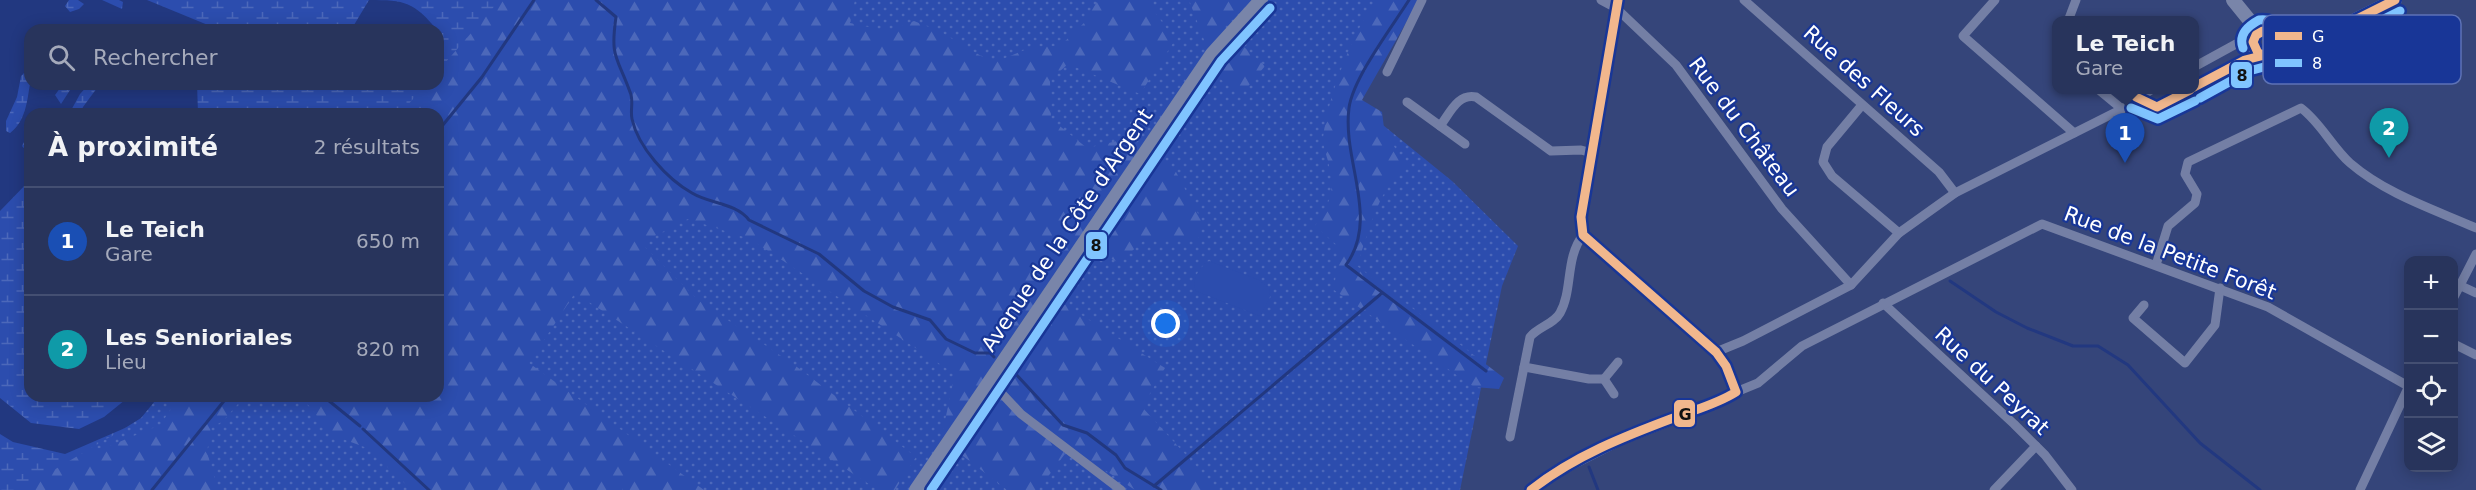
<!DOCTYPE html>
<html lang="fr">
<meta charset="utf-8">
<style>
:root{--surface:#28345c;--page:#303c62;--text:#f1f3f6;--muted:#a5aabb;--line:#444f72;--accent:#8abfa5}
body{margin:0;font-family:"DejaVu Sans",sans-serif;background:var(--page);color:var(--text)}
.controls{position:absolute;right:18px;bottom:18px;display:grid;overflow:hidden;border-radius:12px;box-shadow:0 3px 15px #0003}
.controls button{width:54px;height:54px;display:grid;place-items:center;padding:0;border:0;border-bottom:2px solid var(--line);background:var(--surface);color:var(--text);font:30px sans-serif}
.you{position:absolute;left:1166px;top:324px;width:21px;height:21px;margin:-15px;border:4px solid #fff;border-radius:50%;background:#1a73e8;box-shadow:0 0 0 9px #1a73e833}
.badge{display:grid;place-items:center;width:39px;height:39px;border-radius:50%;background:var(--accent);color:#fff;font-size:20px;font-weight:700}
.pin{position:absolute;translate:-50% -50px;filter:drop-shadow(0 2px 3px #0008)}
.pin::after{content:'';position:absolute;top:32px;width:21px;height:18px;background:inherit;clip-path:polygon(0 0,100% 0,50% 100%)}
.popup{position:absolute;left:2052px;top:16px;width:147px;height:78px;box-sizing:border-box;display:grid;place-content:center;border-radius:12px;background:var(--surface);filter:drop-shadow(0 2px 4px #0005);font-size:20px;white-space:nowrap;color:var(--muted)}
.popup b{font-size:22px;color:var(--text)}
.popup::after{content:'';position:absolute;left:50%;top:100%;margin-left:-12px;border:12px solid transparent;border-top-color:var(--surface)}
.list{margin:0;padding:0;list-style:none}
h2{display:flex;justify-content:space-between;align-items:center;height:78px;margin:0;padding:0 24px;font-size:26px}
h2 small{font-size:20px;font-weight:400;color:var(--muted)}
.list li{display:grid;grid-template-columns:39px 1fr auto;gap:18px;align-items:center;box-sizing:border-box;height:108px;padding:0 24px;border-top:2px solid var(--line)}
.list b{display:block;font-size:22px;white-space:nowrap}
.list p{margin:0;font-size:20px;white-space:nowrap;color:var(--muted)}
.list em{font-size:20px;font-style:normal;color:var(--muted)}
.icon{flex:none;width:33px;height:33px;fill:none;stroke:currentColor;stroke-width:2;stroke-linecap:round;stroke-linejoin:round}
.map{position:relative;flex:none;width:2476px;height:490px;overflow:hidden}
.search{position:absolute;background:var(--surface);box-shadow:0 3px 15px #0003;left:24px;top:24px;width:420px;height:66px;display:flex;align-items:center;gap:15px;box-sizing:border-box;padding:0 21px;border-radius:18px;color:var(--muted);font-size:22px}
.panel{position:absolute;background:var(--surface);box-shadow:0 3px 15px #0003;left:24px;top:108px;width:420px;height:294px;border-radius:18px}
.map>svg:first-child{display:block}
</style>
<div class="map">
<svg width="2476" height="490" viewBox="0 0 2476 490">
<defs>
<pattern id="green-dots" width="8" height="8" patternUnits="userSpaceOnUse" patternTransform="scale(1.5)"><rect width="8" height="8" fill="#2c4dae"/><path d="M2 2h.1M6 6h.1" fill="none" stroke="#4c68ba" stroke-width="1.8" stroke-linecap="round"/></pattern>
<pattern id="forest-firs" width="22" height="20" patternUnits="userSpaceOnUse" patternTransform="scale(1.5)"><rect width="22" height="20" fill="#2c4dae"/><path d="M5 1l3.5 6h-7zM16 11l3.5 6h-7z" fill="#4c68ba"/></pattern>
<pattern id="wetland-marsh" width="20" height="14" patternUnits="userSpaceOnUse" patternTransform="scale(1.5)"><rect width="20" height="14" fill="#2c4dae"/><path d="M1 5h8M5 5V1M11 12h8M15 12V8" fill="none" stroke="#4c68ba"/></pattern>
</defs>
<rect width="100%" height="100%" fill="#35457a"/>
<path fill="url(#green-dots)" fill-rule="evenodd" d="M0 0H1418L1357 104 1452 181 1518 246 1502 286 1460 490H0ZM30 30H438V84H30ZM30 114H438V396H30Z"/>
<g fill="url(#forest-firs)">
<path d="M297 0H855L850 23 887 31 914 21 939 31 993 63 1032 47 1060 46 1085 22 1098 0H1146L1175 40 1140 94 1068 64 1050 80 1051 119 1087 148 1130 138 1176 172 1203 223 1198 240 1143 241 1119 263 1099 252 1064 304 1165 368 1142 407 1218 490H1135L1070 447 1038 490H1007L941 439 955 374 750 239 688 219 641 243 698 300 793 364 916 457 895 490H878L575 293 529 363 704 490H630L624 486 622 490H412L367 448 332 435 301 396H438V114H238L236 84H438V30Z"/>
<path d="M1189 0H1247L1222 27 1265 66 1241 95 1218 77Z"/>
<path d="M1375 0H1419L1362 100 1382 112 1384 128 1405 166C1377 193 1369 230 1357 266L1504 378 1499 389 1474 387 1334 290 1339 247 1315 226C1332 200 1335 191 1328 161 1326 154 1323 145 1323 138 1329 92 1351 39 1375 0Z"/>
<path d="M180 396H245L223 421 211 428 207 452 218 490H0L65 454 107 447 160 425Z"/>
</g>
<path fill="url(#wetland-marsh)" d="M0 0H500L438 71V30H30V84H426L400 114H30V396H153L125 428 20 490H0Z"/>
<path fill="#2c4dae" d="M1209 261 1259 280 1269 288 1270 297 1260 316 1196 291C1191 280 1199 267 1209 261Z"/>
<g fill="#223880">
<path d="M0 0H69L65 6 70 12 79 9 84 4 78 0H102L122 9 123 2 119 0H147L220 30H30V67L21 76 17 97 6 121V131L10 133C26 121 27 101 30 84H63L55 95 61 104 74 84H89L80 94 69 114 50 111 30 114V130L22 146 30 155V180L0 211Z"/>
<path d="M369 0C405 0 414 2 437 30H351Z"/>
<path d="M100 84H197L198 114H81L83 107Z"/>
<path d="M130 396H159L141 418 125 428 65 454 13 442 0 434V398L31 423 79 429 104 417Z"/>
</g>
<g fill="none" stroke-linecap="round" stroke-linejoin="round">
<g stroke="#223880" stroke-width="3">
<path d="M596 0 616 17C610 58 617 56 630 92 634 100 630 110 632 119 638 147 667 179 692 193 710 204 736 203 749 220L819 254 864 291 893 307 930 320 946 339 975 353H990L994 357"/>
<path d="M1409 0C1392 27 1353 78 1349 108 1342 161 1380 218 1346 265L1486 371"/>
<path d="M438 131 482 77 534 0"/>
<path d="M1950 281 1996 312 2027 328 2073 346H2098L2128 365 2200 443 2260 490"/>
<path d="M1013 371 1063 425 1087 433 1116 455 1125 468 1161 490"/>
<path d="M323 396 360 426"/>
<path d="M363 429 429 490"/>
<path d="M1589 467 1598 490"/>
<path d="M1154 486 1382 293"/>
<path d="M152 490 228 396"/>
</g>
<g stroke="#747fa5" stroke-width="9">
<path d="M1601 0 1616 8 1676 65 1782 209 1851 285"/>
<path d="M1618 0 1581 217 1583 235 1716 352 1726 366 1736 392"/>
<path d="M1744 0 1939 172 1955 193"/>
<path d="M1995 0 1963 36 2074 133"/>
<path d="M2068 21 2076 0"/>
<path d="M2194 67 2236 44 2253 42"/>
<path d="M1387 72 1422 0"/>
<path d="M2194 87 2245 60 2265 55"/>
<path d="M2099 90 2122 109"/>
<path d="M2136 97 2157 107 2190 90"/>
<path d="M1407 102 1465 144"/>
<path d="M1862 105 1827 147 1823 162 1832 176 1899 233"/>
<path d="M1440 126C1450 113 1458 93 1476 97L1551 151 1581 150 1592 153"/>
<path d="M2156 265 2168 226 2195 203 2197 194 2185 174 2188 162 2301 108C2321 123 2332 147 2350 163 2386 194 2433 209 2476 228"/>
<path d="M2459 285 2476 293"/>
<path d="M2454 297 2476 254"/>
<path d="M1883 303 2014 424 2045 455 2072 490"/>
<path d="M2144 305 2133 318 2185 363 2215 325 2220 288"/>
<path d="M2454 344 2476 355"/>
<path d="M1716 352 1743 341 1851 285 1899 233 1955 193 2122 109 2151 90"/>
<path d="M1524 367 1589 379H1604"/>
<path d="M1604 379 1618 362"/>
<path d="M1604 379 1614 394"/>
<path d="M990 381 1021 414 1121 490"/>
<path d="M1510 437 1530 337C1538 327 1554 324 1560 313 1573 290 1565 258 1583 235"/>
<path d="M1531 490 1551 476 1622 440 1720 402 1736 392 1758 383 1802 346 2042 224 2268 307 2408 386"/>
<path d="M1994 490 2036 446"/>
<path d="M2360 490 2408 388"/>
</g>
<g stroke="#7985a9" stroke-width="14">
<path d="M2233 0 2259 32"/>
<circle cx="2264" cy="43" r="12"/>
<path d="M2274 36 2339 28 2395 0"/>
<path d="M916 490 1212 54 1261 0"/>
</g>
<defs>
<g id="bus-1">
<path d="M2274 36 2339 28 2395 0"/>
<path d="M2194 87 2245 60 2269 54 2276 44 2274 36 2263 31 2256 35 2253 42 2258 53 2265 55"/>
<path d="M2136 97 2157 107 2190 90"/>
<path d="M1531 490C1574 456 1625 436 1676 417 1697 409 1717 404 1736 392L1726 366 1716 352 1583 235 1581 217 1618 0"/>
</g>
<g id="bus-2">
<path d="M2275 48 2342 40 2400 11"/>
<path d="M2200 98 2249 71 2275 64 2288 47C2288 30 2276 18 2259 20 2248 26 2238 34 2243 48"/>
<path d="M2131 108 2158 119 2195 101"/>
<path d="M931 490 1221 61 1270 8"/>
</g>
</defs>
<use href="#bus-1" stroke="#183697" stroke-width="14"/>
<use href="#bus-2" stroke="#183697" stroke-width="14"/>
<use href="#bus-1" stroke="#f1b78d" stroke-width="9"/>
<use href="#bus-2" stroke="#80c4ff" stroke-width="9"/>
</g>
<g text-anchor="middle" stroke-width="4.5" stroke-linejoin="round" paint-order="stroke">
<g font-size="21" fill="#fff" stroke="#183697">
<text transform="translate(1864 81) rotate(42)" y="7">Rue des Fleurs</text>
<text transform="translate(1744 127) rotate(53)" y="7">Rue du Château</text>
<text transform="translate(1067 230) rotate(-56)" y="7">Avenue de la Côte d'Argent</text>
<text transform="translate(2170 253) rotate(21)" y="7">Rue de la Petite Forêt</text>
<text transform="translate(1992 381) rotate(43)" y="7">Rue du Peyrat</text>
</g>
</g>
<rect x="2263" y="15" width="198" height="69" rx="9" fill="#183697" stroke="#5d72b6" stroke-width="1.5"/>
<rect x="2275" y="32" width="27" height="8" fill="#f1b78d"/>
<rect x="2275" y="59" width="27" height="8" fill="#80c4ff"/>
<g font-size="16" fill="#fff">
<text x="2312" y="42">G</text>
<text x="2312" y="69">8</text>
</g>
<g stroke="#183697" stroke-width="2">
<rect x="2230" y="61" width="23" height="28" rx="6" fill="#80c4ff"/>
<rect x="1085" y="231" width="23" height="29" rx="6" fill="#80c4ff"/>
<rect x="1673" y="399" width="23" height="29" rx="6" fill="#f1b78d"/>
</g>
<g font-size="16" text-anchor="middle" font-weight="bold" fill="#111">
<text x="2242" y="81">8</text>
<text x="1096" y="251">8</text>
<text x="1685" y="420">G</text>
</g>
</svg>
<div class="controls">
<button>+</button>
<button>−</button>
<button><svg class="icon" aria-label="locate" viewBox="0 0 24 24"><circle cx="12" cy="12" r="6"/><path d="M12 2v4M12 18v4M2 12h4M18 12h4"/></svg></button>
<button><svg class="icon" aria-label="layers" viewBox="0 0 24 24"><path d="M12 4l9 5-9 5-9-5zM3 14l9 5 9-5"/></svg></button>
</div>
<div class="you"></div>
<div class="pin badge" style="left:2125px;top:163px;background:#1a4fb4">1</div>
<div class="popup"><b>Le Teich</b>Gare</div>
<div class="pin badge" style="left:2389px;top:158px;background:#0f9aa8">2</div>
<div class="search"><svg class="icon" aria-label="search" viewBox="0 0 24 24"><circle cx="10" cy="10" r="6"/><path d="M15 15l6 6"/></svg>Rechercher</div>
<section class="panel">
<h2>À proximité<small>2 résultats</small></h2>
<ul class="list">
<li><span class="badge" style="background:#1a4fb4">1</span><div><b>Le Teich</b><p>Gare</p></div><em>650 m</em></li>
<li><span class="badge" style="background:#0f9aa8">2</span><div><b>Les Senioriales</b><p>Lieu</p></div><em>820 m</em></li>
</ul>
</section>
</div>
